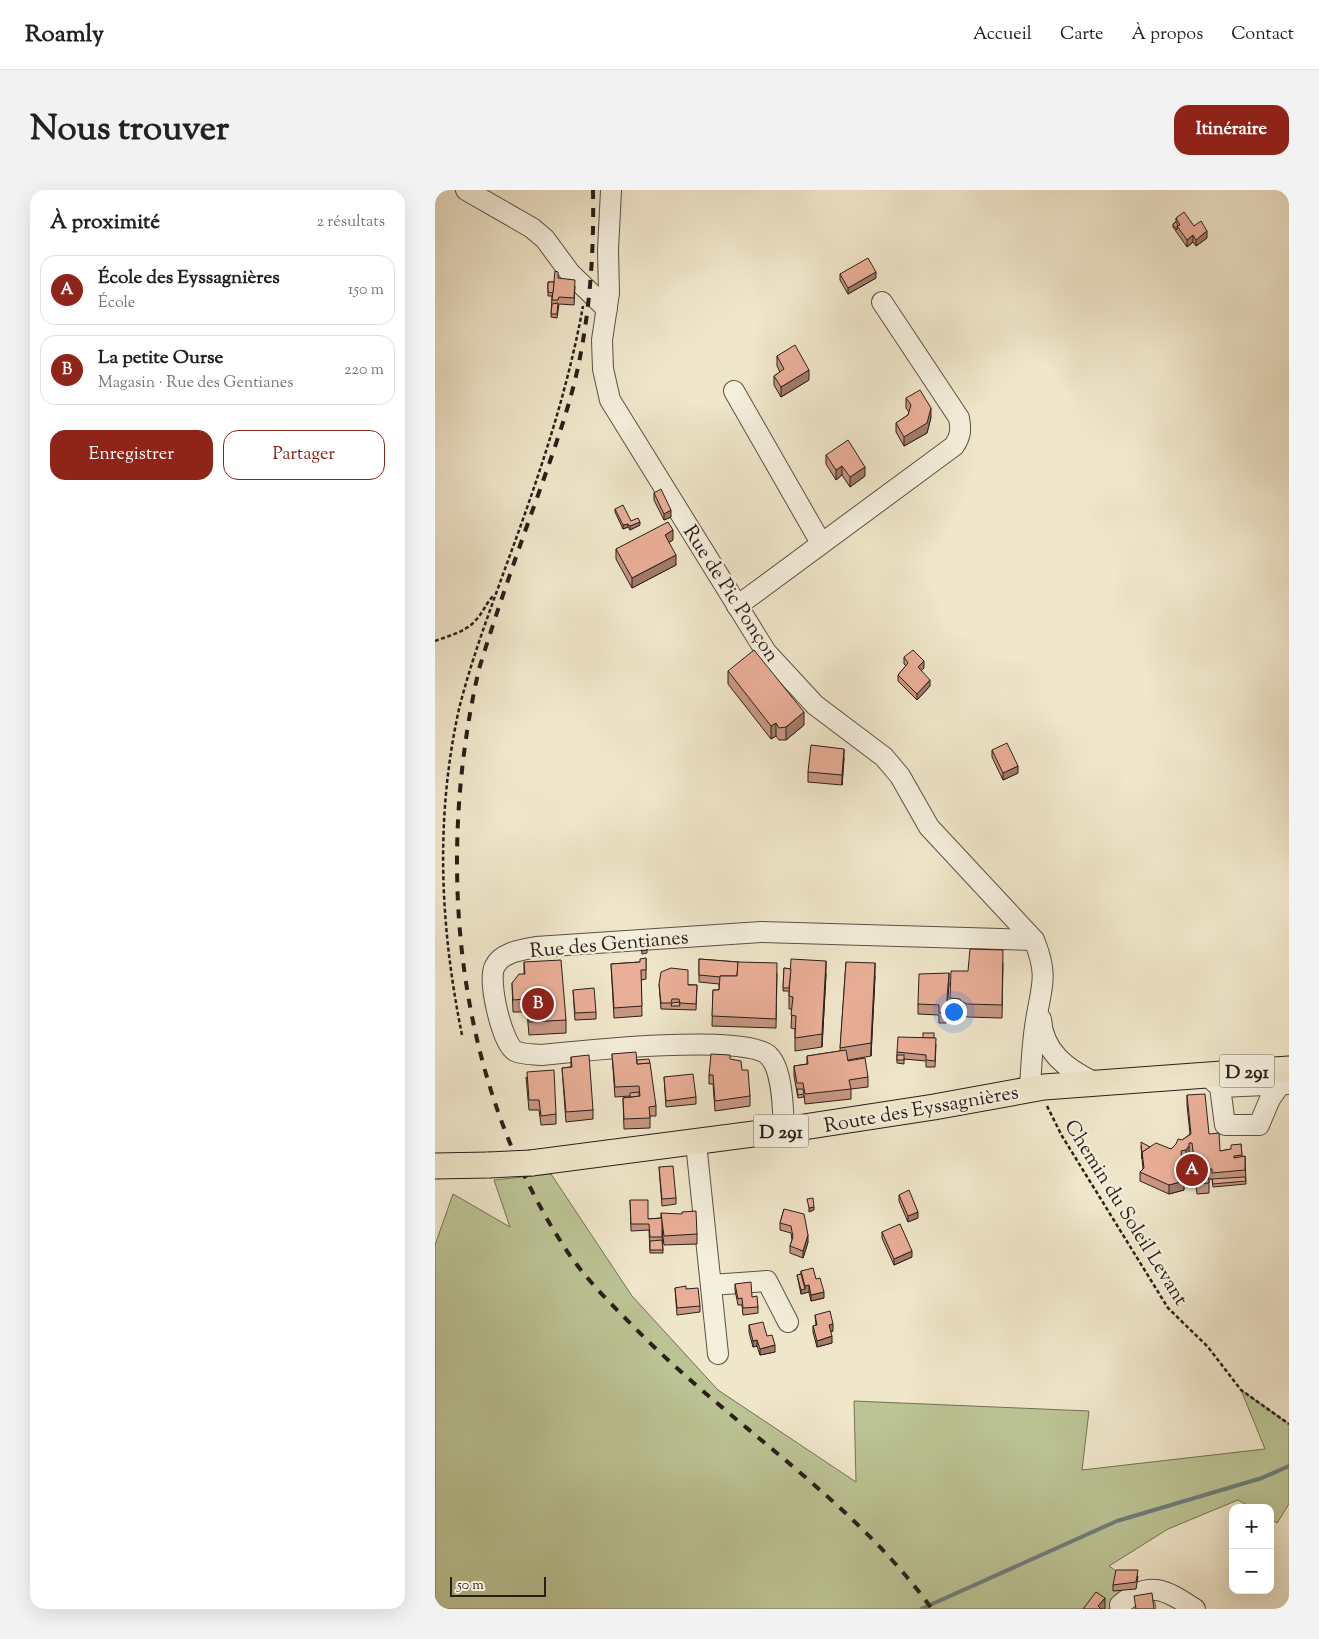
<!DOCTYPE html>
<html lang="fr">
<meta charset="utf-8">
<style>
:root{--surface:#fff;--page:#f2f2f2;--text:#222;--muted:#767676;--line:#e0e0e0;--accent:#8f2418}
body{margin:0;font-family:"Sorts Mill Goudy",serif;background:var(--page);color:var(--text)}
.controls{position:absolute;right:15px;bottom:15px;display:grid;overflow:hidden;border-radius:10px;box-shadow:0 5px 20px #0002}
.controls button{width:45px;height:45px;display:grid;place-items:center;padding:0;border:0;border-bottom:1px solid var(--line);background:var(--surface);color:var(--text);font:25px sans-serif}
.scale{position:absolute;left:15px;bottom:12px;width:96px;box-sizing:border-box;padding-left:5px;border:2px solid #291e19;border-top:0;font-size:14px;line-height:18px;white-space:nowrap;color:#291e19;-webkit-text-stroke:4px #f5efdd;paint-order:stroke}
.you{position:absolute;left:518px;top:821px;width:18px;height:18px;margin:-12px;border:4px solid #fff;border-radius:50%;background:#1a73e8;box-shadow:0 0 0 8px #1a73e833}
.badge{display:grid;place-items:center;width:32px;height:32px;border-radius:50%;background:var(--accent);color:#fff;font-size:16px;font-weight:700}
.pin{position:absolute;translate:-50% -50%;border:2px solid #fff;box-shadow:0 1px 5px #0006}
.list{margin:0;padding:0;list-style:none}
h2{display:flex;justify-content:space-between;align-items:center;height:65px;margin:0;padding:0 20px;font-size:21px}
h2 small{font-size:16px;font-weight:400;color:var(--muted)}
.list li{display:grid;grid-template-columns:32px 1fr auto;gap:15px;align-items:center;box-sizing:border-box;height:70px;margin:0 10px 10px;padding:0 10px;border:1px solid var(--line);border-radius:15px}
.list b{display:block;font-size:19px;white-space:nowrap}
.list p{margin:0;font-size:16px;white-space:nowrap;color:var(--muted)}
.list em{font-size:16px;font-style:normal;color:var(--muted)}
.actions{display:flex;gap:10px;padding:15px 20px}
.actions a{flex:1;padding:11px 0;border:1px solid var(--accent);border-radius:15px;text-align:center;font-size:18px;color:var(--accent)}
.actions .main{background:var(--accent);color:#fff}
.map{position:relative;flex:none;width:854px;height:1419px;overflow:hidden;border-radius:15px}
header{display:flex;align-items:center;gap:30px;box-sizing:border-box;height:70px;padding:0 25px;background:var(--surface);border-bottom:1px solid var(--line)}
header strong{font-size:24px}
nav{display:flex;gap:28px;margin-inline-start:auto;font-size:18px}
.intro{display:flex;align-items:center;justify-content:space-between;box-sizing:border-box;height:120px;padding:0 30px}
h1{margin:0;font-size:35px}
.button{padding:12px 22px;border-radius:15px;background:var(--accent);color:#fff;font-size:18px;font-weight:700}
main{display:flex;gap:30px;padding:0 30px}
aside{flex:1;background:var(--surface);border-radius:15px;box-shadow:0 5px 20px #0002}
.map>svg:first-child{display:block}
</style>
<header>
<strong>Roamly</strong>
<nav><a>Accueil</a><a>Carte</a><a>À propos</a><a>Contact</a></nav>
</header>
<div class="intro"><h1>Nous trouver</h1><a class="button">Itinéraire</a></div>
<main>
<aside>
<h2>À proximité<small>2 résultats</small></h2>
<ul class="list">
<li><span class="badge">A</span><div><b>École des Eyssagnières</b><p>École</p></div><em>150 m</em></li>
<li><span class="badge">B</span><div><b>La petite Ourse</b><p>Magasin · Rue des Gentianes</p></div><em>220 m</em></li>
</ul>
<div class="actions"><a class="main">Enregistrer</a><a>Partager</a></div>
</aside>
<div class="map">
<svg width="854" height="1419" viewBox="0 0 854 1419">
<rect width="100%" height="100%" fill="#f0e6ca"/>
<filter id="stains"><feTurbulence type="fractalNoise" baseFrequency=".004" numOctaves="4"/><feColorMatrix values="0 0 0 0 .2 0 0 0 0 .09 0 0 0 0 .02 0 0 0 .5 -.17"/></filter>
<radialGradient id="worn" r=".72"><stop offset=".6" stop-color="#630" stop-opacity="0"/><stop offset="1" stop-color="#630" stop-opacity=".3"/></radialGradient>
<path fill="#bcc495" stroke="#727157" d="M116 984 197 1106 283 1200 421 1292 419 1211 654 1221 647 1280 830 1259 806 1200 854 1234V1314L842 1333 835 1328V1318H817L803 1310 733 1339 674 1376 719 1407 721 1419H0V1055L18 1004 75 1037 59 990Z"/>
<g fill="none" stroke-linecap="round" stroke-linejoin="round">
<path stroke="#6f7e7c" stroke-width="4" d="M486 1419 682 1331 827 1288 854 1276"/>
<defs>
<g id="minor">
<path d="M31 0 97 38 110 49 135 83 172 119"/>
<path d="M176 0 173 60 174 103 167 150 168 179 175 210 331 462 380 515 449 567 465 586 494 637 599 750C615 788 605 799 600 837 597 857 596 878 595 899"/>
<path d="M299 201 386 353"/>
<path d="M302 416 519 256C526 246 526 239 524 228L447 112"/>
<path d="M606 829C608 861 631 879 659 892"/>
<path d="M770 884 785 897 790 935H824L835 909 854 882"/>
<path d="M785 897 854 894"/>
<path d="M349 940C348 921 348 880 334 866 312 843 145 861 107 865 98 864 88 865 80 861 67 853 52 790 60 776 67 762 87 760 101 757L326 742 599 750"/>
<path d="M261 953 283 1164"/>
<path d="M276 1095 332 1091 353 1132"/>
<path d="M686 1419 685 1415C714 1389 731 1400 760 1419"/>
</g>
<g id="major">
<path d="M96 973 349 940 499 917 609 897 854 879"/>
<path d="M0 976 54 975"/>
</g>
</defs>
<use href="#minor" stroke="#5b5045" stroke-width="22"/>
<use href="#major" stroke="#291e19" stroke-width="27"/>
<g stroke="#291e19" stroke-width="2.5" stroke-dasharray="4 2.5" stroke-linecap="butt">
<path d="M0 451C13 446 30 442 40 431 48 423 51 413 59 405"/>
<path d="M27 845C5 736 0 628 24 519 36 471 54 423 71 376 102 292 132 205 148 116"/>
<path d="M612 916 627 946 733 1118 773 1157 806 1200 854 1234"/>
</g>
<use href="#minor" stroke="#f5efdd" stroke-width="20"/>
<use href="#major" stroke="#f0e6ca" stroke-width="25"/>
<path stroke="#291e19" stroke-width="4" stroke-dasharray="9 9" stroke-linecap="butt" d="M158 0C159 55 156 108 146 162 138 207 122 251 107 294 85 355 63 417 44 479 0 671 19 886 128 1055 147 1085 172 1110 197 1135 293 1234 415 1306 497 1419"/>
<defs>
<path id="major-bridge" d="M54 975 96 973"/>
</defs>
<use href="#major-bridge" stroke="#291e19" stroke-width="27" stroke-linecap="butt"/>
<use href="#major-bridge" stroke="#f0e6ca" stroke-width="25"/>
</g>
<g fill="#c89682" stroke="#291e19">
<path d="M741 28 759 36 772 48 761 56 758 52 752 57 738 37V34L741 32Z"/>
<path d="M405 84 441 88 413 104 405 90Z"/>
<path d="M123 88 140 96 139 115 124 114 122 128 116 127 117 106H113V92H119Z"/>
<path d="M342 166 374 190 346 207 339 195V186L345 182 342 176Z"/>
<path d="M471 208 496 227 492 243 469 256 461 242V233L473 225 474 222 471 218Z"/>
<path d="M391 265 430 286 415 297 407 285 401 290 391 274Z"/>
<path d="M219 303 236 327 229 330 219 310Z"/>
<path d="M180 319 196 331 205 335 195 340 193 337 188 339 180 322Z"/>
<path d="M238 350 234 352 241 375 197 398 181 369V359Z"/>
<path d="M469 467 489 478 486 481 495 496 482 510 463 491V485L471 476 469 474Z"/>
<path d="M293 481 369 535 351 550H344L341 546 336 549 293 494Z"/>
<path d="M557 560 583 583 568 590 557 567Z"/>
<path d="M409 568 407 595 373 592V582Z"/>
<path d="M212 753V763L207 764 206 754Z"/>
<path d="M211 768V789L206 790 207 826 179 828 176 774 205 772Z"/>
<path d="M264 769 303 772 342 783 341 838 277 836 278 800H284V794L264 792Z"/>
<path d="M89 772 131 830V843L94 845 92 822H78L77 793 89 784Z"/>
<path d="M411 772 440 786 436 866 413 870V871L433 887V897L416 899V909L370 914 369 905V907L363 908 359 886V876L372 874V866L405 861Z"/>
<path d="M568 773 567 828 532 827 526 824 525 822 515 821V808L533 781Z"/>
<path d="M349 778 391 784 387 857 360 861V839L356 838 357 819H354V801H348Z"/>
<path d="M514 793 511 833H504V825L483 824V814Z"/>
<path d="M224 794 262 795 261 820 226 819Z"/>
<path d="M138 800 161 822V829L140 830Z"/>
<path d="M499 848 501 855 500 877H491V871L469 869V874L462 873V862Z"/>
<path d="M177 864 202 870 221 916V926H215V938L189 939 188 908 195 907V906L180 907Z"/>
<path d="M136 867 158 920V929L131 932 127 878 136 877Z"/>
<path d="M307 880 315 906V916L280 921 278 894H274V885Z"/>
<path d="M91 887 121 924V934L106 935 104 920H94Z"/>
<path d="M229 887 261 907V914L231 917Z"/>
<path d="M752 905 774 944 785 961 796 959 806 954 807 967 810 966 811 994 778 997 777 989H774V1003L762 1004 757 963H754V966L751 970H747L749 1000 734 1004 705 991V982L708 979 706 956 736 959 755 944 752 915Z"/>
<path d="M224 977 241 1008V1014L227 1016Z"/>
<path d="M464 1005 483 1028 473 1032 464 1011Z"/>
<path d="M195 1010 213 1029 226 1028V1023L262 1044V1054L229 1055 227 1040 228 1063H215L214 1040 196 1041Z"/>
<path d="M349 1019 373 1052 368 1068 355 1063V1056L357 1050 356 1043 345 1040V1033Z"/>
<path d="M447 1042 477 1067 459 1075 447 1048Z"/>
<path d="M366 1081 381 1089 389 1108 376 1111 374 1102 366 1104 362 1085 366 1084Z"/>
<path d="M300 1094 317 1107 323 1117V1123L308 1125 307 1115H303L300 1100Z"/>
<path d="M240 1098 251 1099 265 1116V1122L242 1125Z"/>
<path d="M380 1125 398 1141 395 1142 397 1153 382 1157 378 1142V1136L381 1135Z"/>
<path d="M314 1135 332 1146 340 1162 325 1165 322 1156 318 1157 314 1142Z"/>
<path d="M703 1386 701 1399 678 1401V1395Z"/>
</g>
<g fill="#a37a6a" stroke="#291e19">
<path d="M772 41V48L761 56V50Z"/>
<path d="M758 45V52L752 57V50Z"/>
<path d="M441 82V88L413 104V98Z"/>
<path d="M374 180V190L346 207V197Z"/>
<path d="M496 218V227L492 243 469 256V247Z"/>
<path d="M407 276V285L401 290V280Z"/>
<path d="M430 277V286L415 297V287Z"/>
<path d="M236 320V327L229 330V324Z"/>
<path d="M205 332V335L195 340V336Z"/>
<path d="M193 334V337L188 339V335Z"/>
<path d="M238 340V350L230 355V345Z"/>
<path d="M241 365V375L197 398V388Z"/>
<path d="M489 471V478L483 484V477Z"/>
<path d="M495 490V496L482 510V504Z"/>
<path d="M369 522V535L351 550V537Z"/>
<path d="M341 533V546L336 549V536Z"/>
<path d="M409 559V568L407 595V585Z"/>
<path d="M583 576V583L568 590V583Z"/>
<path d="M391 771V784L387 857V844Z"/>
<path d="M440 773V786L436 866V853Z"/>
<path d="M514 783V793L511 833V823Z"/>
<path d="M754 956V966L751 970V960Z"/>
<path d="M749 991V1000L734 1004V995Z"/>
<path d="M379 1017V1020L374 1022V1018Z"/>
<path d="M483 1022V1028L473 1032V1026Z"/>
<path d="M373 1045V1052L368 1068V1061Z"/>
<path d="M477 1061V1067L459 1075V1069Z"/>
<path d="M374 1095V1102L366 1104V1100L370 1099V1096Z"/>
<path d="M389 1102V1108L376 1111V1105Z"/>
<path d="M398 1134V1141L394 1142V1135Z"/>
<path d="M397 1146V1153L382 1157V1151Z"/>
<path d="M322 1150V1156L318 1157V1151Z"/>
<path d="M340 1155V1162L325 1165V1159Z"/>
<path d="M670 1408V1418L669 1419H663V1416Z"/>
</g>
<g fill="#e9ae97" stroke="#291e19">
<path d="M749 22 759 36 766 31 772 41 761 50 758 45 752 50 742 36 745 35 741 28Z"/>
<path d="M741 32 743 36H742V40L738 34Z"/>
<path d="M433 68 441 82 413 98 405 84Z"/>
<path d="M120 81 123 82V88L140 90 139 108 124 107 123 110H117Z"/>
<path d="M113 92H119L118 103 113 102Z"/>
<path d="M123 113 122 124H116L117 114Z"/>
<path d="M360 155 374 180 346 197 339 186 349 179 342 166Z"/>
<path d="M485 200 496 218 492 233 469 247 461 233 473 225 476 215 471 208Z"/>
<path d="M413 250 430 277 415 287 407 276 401 280 391 265Z"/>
<path d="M226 299 236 320 229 324 219 303Z"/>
<path d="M188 315 196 331 203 328 205 332 195 336 193 334 188 335 180 319Z"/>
<path d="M233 332 238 340 230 345 241 365 197 388 181 359Z"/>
<path d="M319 460 369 522 351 537 344 538 341 533 336 536 293 481Z"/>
<path d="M478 460 489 471 483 477 495 490 482 504 463 485 473 473 469 467Z"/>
<path d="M572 553 583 576 568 583 557 560Z"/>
<path d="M376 555 409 559 407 585 373 582Z"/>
<path d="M212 753V760L207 761 206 754Z"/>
<path d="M535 759 568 760 567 815 532 814 526 811 525 809 515 808 516 781H533Z"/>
<path d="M211 768V780H206L207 816 179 818 176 774 205 772V769Z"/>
<path d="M264 769 303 772 302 786H285V787L264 785Z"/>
<path d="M356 769 391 771 387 844 360 848 361 826 356 825 358 807 354 806Z"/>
<path d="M126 770 131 830 94 832 92 809 78 810 77 793 84 784H90L89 772Z"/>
<path d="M303 772 342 773 341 829 277 826 278 800H284L285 786H302Z"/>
<path d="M411 772 440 773 436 853 405 858Z"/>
<path d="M236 778 253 780V795H262L261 814 245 813 244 809H237L236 813H226L224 794 226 782Z"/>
<path d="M349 778 356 779 354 798H348Z"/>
<path d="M514 783 511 823H504V815L483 814 484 784Z"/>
<path d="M159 798 161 822 140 823 138 800Z"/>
<path d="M244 812 245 816H236L237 813Z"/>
<rect x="488" y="843" width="11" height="5"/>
<path d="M463 847 501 848 500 871 491 870V865L462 862Z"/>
<path d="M411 860 413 871 430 868 433 887 414 890 416 899 370 904 368 893H362L359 876 373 874 372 866Z"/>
<path d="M201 862 202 874 215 873 221 916 214 917 215 928 189 929 188 908 205 906 204 896 180 897 177 864Z"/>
<path d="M276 864 295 865V869L306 871 307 880H313L315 906 280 911 278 885H274Z"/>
<path d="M154 865 158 920 131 922 127 878 137 877 136 867Z"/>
<rect x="462" y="865" width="7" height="5"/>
<path d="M214 869 215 873 202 874V870Z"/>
<path d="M119 880 121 924 106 926 104 910H94L92 882Z"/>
<path d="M258 884 261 907 231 911 229 887Z"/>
<path d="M362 899H368L369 904 363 905Z"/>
<path d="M204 902V906L195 907V903Z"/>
<path d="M770 904 774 944 784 943 785 961 796 959V955L806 954 807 965 799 966V968L810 966V980L777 983V979H773L774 993 762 994 757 953H754V956L751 960 746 961 749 991 734 995 705 982 709 978 707 962 721 953 736 959 741 954 743 949 747 950 756 944 752 905Z"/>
<path d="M706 952 715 957 707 962V969Z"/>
<path d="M238 976 241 1008 227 1009 224 977Z"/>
<path d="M810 987 811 991 778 994 777 989Z"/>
<path d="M474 1000 483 1022 473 1026 464 1005Z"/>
<path d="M378 1008 379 1017 374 1018 372 1009Z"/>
<path d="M195 1010H213V1029L227 1028V1047H215L214 1034H196Z"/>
<path d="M349 1019 369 1024 373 1045 368 1061 355 1056 358 1047 356 1036 345 1033Z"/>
<path d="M261 1021 262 1044 229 1046 226 1023 247 1024V1022Z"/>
<path d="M465 1034 477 1061 459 1069 447 1042Z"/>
<path d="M227 1050 228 1060H215V1051Z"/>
<path d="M378 1078 381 1089 385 1088 389 1102 376 1105 374 1095 370 1096 366 1081Z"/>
<path d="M366 1084 370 1099 366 1100 362 1085Z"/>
<path d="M316 1092 317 1107 322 1106 323 1117 308 1118 307 1108 303 1109 300 1094Z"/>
<path d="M251 1096V1099L263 1098 265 1116 242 1118 240 1098Z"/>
<path d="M395 1121 398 1134 394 1135 397 1146 382 1151 378 1136 382 1135 380 1125Z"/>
<path d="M328 1132 332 1146 337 1145 340 1155 325 1159 322 1150 318 1151 314 1135Z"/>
<path d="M681 1380H703L701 1392 678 1395Z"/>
<path d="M661 1402 670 1408 663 1416 666 1419H648Z"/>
<path d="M717 1403 719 1419H701L699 1406Z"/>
</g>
<g text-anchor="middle" stroke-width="4.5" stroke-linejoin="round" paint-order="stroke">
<g fill="#f5efdd" stroke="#665d54" stroke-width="1">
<rect x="784.5" y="864.5" width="55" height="33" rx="4"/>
<rect x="318.5" y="924.5" width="55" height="33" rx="4"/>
</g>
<g font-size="19" font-weight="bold" fill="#291e19">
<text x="812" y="888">D 291</text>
<text x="346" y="948">D 291</text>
</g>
<g font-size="20" fill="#291e19" stroke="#f5efdd">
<text transform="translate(297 403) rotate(57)" y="7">Rue de Pic Ponçon</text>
<text transform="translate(174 753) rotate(-5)" y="7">Rue des Gentianes</text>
<text transform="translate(486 918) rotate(-10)" y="7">Route des Eyssagnières</text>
<text transform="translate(692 1022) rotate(58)" y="7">Chemin du Soleil Levant</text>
</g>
</g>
<rect width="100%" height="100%" filter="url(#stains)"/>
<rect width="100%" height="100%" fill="url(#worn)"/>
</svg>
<div class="controls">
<button>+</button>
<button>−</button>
</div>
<div class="scale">50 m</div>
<div class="you"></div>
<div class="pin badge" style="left:757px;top:980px">A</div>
<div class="pin badge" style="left:103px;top:814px">B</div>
</div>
</main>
